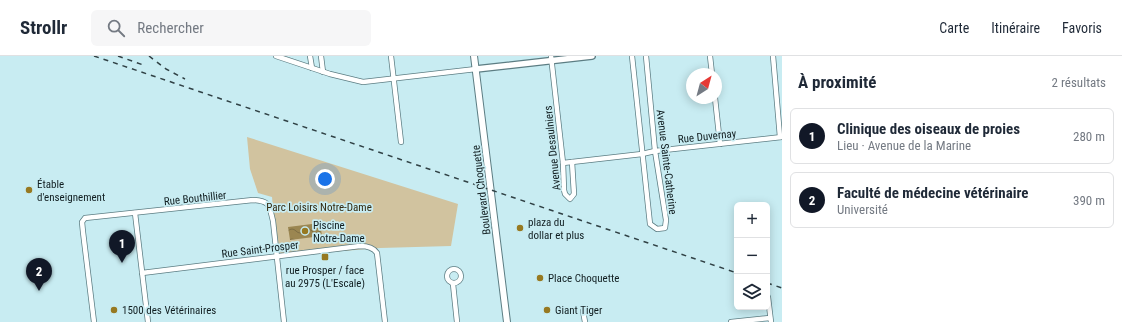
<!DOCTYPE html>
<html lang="fr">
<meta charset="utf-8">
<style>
:root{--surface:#fff;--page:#f6f6f7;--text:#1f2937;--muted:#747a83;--line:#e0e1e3;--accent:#111827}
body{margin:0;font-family:"Roboto Condensed",sans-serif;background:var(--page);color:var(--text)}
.controls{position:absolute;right:12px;bottom:12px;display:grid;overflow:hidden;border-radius:6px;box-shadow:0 2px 10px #0003}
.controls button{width:36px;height:36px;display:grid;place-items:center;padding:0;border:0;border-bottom:1px solid var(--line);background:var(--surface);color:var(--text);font:20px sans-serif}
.compass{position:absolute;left:686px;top:12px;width:36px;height:36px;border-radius:50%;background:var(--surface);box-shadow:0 2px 10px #0003;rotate:36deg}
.you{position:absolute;left:325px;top:123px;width:14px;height:14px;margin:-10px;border:3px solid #fff;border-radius:50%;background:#1a73e8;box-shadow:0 0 0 6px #1a73e833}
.badge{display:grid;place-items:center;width:26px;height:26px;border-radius:50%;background:var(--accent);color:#fff;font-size:13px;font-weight:700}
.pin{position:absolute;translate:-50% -33px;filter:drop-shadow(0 1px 2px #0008)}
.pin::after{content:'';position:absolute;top:21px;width:14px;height:12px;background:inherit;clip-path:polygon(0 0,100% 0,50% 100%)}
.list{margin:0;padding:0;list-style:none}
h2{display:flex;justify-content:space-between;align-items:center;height:52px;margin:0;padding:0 16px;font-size:17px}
h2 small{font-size:13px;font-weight:400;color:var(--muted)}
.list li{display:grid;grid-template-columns:26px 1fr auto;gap:12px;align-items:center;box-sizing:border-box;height:56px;margin:0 8px 8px;padding:0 8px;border:1px solid var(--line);border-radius:6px}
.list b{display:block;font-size:15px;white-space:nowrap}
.list p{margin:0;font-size:13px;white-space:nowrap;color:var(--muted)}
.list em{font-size:13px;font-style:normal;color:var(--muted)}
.icon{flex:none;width:22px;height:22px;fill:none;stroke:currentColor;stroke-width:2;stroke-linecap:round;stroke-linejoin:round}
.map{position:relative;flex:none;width:782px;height:266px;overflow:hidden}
header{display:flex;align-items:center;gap:24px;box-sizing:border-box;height:56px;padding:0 20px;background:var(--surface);border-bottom:1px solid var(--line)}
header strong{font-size:19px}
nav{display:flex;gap:22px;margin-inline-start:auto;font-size:14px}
.search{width:280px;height:36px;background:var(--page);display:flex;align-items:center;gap:10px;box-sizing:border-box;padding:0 14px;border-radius:6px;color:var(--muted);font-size:15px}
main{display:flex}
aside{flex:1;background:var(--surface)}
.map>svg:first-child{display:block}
</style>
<header>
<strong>Strollr</strong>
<div class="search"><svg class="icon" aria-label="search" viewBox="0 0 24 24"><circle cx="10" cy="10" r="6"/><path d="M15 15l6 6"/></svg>Rechercher</div>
<nav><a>Carte</a><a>Itinéraire</a><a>Favoris</a></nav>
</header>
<main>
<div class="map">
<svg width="782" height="266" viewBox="0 0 782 266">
<defs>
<pattern id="water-waves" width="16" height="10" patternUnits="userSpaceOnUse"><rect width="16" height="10" fill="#9b8651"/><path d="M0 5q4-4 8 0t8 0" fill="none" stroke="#7d6d43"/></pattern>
</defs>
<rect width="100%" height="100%" fill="#c8ecf2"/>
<path fill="#d1c39f" d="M247 81 458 148 451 190 380 192 281 200 274 164 272 141 258 137 250 113Z"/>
<path fill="url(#water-waves)" d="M320 167 322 180 290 184 288 171Z"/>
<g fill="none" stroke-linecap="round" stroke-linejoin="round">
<defs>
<g id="minor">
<path d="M276 0 330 18 363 26 476 13"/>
<path d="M310 0 312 12"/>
<path d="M321 0 323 16"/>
<path d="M391 0 401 86"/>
<path d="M551 0 563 107 564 134 565 138 570 143 574 138 572 106"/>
<path d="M632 0 650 168 657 173 665 172 666 164 655 95 646 0"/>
<path d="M710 0 712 18"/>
<path d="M773 0 780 81"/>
<path d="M715 42 720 88"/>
<path d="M563 107 642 98 655 95 782 81"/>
<path d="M135 157 148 266"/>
<circle cx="454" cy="220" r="7"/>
<path d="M142 217 360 190C367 190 373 191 377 197L385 266"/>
<path d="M453 228 457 266"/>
<path d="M768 241 771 266"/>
<path d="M583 255 585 266"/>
<path d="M94 266 83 176 82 166 85 162 253 144C270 145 269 149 273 165L284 266"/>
<path d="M731 266 770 262"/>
</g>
<path id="tertiary" d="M476 13 592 0"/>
<path id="secondary" d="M474 0 507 266"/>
</defs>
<use href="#minor" stroke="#5c7d83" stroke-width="6"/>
<use href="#tertiary" stroke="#5c7d83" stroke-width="8"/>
<use href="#secondary" stroke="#5c7d83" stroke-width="8"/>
<use href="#minor" stroke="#fff" stroke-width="4.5"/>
<use href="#tertiary" stroke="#fff" stroke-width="5.5"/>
<use href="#secondary" stroke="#fff" stroke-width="6"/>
<g stroke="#304145" stroke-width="1.5" stroke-dasharray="5 5" stroke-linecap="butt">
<path d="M94 0 737 217"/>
<path d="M118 0 146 10"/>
<path d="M149 0 166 13 185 23"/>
<path d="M767 227 782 232"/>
</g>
</g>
<g fill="#977921" stroke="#c8ecf2" stroke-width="1.5">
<circle cx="29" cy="134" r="4"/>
<circle cx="520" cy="172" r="4"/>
<circle cx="305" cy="175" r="4"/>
<rect x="321" y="197" width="8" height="8" rx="2"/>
<circle cx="540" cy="222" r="4"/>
<circle cx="114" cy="254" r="4"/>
<circle cx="547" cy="254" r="4"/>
</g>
<g text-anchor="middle" stroke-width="3.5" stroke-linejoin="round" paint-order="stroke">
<g font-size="11" fill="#111e21" stroke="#c8ecf2">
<text transform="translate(707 80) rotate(-6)" y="4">Rue Duvernay</text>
<text transform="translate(552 92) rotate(-96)" y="4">Avenue Desaulniers</text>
<text transform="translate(667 106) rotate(83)" y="4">Avenue Sainte-Catherine</text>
<text transform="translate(481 134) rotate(-97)" y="4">Boulevard Choquette</text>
<text transform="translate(195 142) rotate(-6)" y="4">Rue Bouthillier</text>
<text transform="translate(260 193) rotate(-7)" y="4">Rue Saint-Prosper</text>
</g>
<g font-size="11" fill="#111e21" stroke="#c8ecf2" text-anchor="start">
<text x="37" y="132">Étable<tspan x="37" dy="13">d'enseignement</tspan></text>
<text x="528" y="170">plaza du<tspan x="528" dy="13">dollar et plus</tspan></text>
<text x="313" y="173">Piscine<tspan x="313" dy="13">Notre-Dame</tspan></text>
<text x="325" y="218" text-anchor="middle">rue Prosper / face<tspan x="325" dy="13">au 2975 (L'Escale)</tspan></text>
<text x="548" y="226">Place Choquette</text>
<text x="122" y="258">1500 des Vétérinaires</text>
<text x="555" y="258">Giant Tiger</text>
</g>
<g font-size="11" fill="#32280e" stroke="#c8ecf2">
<text x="319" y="155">Parc Loisirs Notre-Dame</text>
</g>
</g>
</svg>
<div class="controls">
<button>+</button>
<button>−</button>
<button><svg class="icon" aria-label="layers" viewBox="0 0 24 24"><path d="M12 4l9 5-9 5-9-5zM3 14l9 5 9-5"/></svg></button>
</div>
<svg class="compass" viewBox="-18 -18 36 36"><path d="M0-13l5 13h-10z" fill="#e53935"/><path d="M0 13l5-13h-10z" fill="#747a83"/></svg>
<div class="you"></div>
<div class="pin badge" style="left:122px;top:207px">1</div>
<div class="pin badge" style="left:39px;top:235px">2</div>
</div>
<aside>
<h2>À proximité<small>2 résultats</small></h2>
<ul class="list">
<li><span class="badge">1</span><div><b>Clinique des oiseaux de proies</b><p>Lieu · Avenue de la Marine</p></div><em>280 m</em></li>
<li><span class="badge">2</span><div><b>Faculté de médecine vétérinaire</b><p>Université</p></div><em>390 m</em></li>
</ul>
</aside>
</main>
